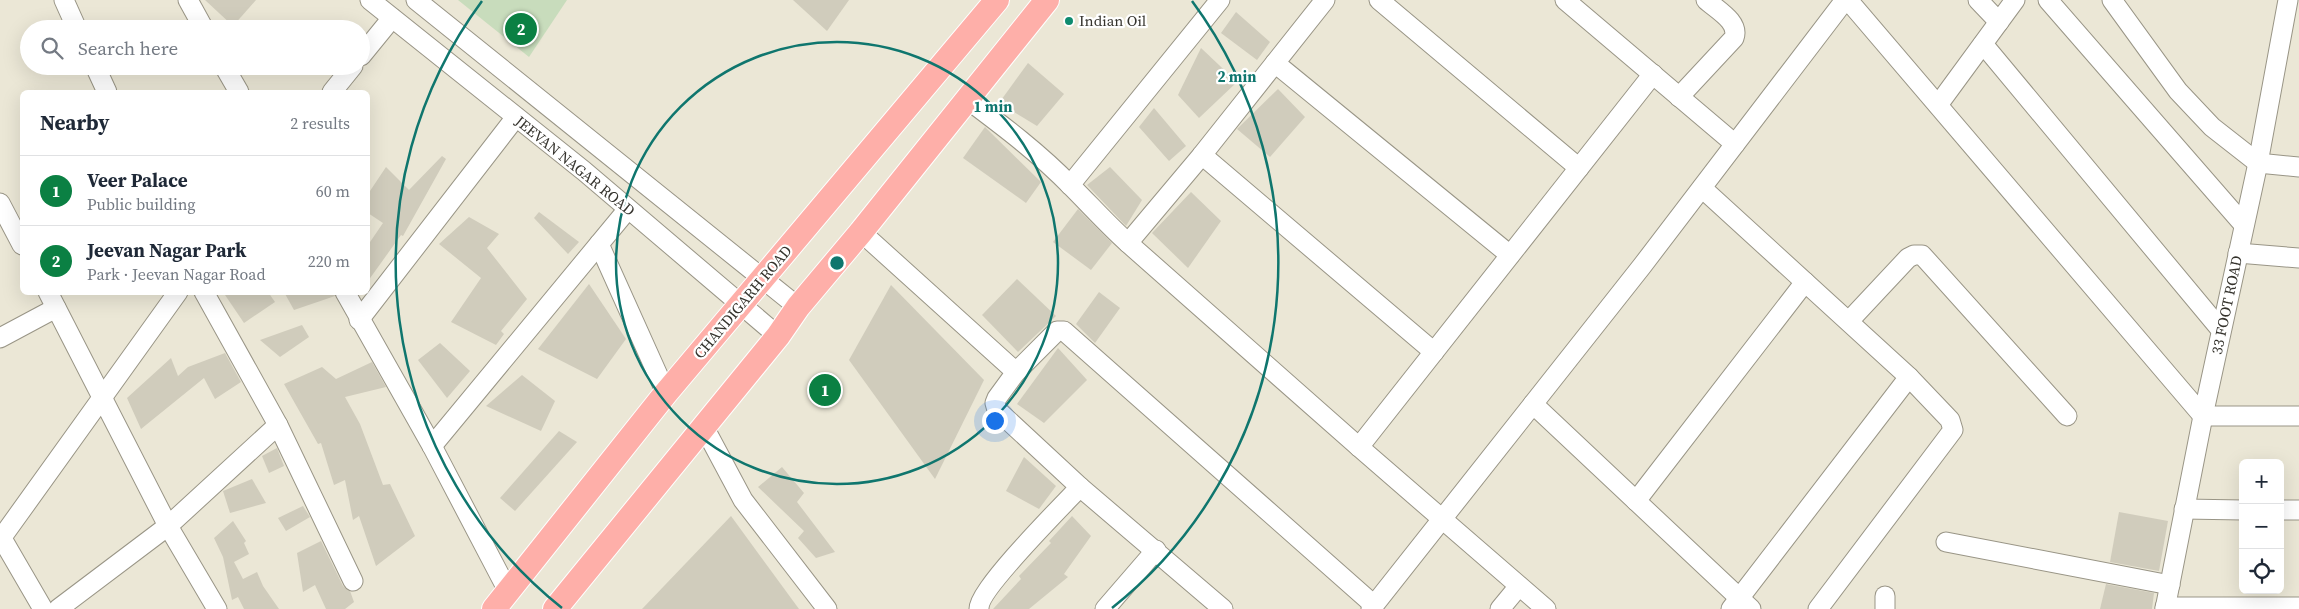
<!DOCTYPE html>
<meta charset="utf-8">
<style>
:root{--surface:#fff;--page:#f2f2f3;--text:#1f2937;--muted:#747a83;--line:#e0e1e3;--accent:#0b8043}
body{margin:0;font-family:"Source Serif 4",serif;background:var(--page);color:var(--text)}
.controls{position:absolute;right:15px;bottom:15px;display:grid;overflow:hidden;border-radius:8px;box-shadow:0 5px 20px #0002}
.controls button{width:45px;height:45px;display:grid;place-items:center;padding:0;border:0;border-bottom:1px solid var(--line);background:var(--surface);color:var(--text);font:25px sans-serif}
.you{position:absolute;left:994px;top:420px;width:18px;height:18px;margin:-12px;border:4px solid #fff;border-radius:50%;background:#1a73e8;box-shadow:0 0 0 8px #1a73e833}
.badge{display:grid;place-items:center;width:32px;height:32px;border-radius:50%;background:var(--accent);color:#fff;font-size:16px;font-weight:700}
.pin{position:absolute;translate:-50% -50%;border:2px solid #fff;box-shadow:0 1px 5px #0006}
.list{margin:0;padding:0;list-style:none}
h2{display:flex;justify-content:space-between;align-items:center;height:65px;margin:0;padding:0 20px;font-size:21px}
h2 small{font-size:16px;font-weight:400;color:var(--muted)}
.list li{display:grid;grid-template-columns:32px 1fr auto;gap:15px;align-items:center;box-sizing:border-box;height:70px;padding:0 20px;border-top:1px solid var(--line)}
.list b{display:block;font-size:19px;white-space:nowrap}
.list p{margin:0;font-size:16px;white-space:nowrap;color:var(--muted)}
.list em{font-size:16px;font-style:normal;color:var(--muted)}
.icon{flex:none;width:28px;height:28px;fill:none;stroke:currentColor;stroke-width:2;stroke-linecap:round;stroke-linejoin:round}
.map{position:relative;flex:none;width:2299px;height:609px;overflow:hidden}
.search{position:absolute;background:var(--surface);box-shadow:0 5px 20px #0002;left:20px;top:20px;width:350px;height:55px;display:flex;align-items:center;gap:12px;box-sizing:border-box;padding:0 18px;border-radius:28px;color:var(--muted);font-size:19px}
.panel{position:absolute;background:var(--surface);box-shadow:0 5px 20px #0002;left:20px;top:90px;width:350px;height:205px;border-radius:8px}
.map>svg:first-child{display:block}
</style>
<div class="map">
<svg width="2299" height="609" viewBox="0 0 2299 609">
<rect width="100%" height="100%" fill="#ebe7d6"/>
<path fill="#c8dcbc" d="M458 0H567L529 57Z"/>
<g fill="#d0ccbc">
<path d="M205 0H256L233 26Z"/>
<path d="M793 0H849L827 31Z"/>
<path d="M1236 12 1270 42 1257 60 1221 33Z"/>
<path d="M1201 48 1237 82 1199 118 1178 95Z"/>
<path d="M1028 63 1064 94 1037 126 999 103Z"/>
<path d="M1278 89 1305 117 1270 157 1237 129Z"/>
<path d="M1154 108 1186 146 1169 161 1139 127Z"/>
<path d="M985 127 1041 182 1026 203 963 158Z"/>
<path d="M442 156 446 159 403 236 401 235 368 281V245L383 223 368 213V194L386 167 409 190Z"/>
<path d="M1110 167 1142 200 1126 226 1087 185Z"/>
<path d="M1191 192 1221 221 1188 268 1152 233Z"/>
<path d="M1078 209 1112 243 1091 270 1053 242Z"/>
<path d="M539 212 579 242 568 254 534 218Z"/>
<path d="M469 217 499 234 487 248 527 299 501 331 504 334 496 345 451 322 481 278 439 244Z"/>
<path d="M1017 279 1056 316 1018 352 982 315Z"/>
<path d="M589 284 626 339 597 379 538 349Z"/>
<path d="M891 285 984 380 935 479 849 360Z"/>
<path d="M223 292H268L275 302 244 323Z"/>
<path d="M284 292H334L335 296 294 310Z"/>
<path d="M1099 292 1120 308 1095 343 1076 324Z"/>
<path d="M302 325 309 337 280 357 260 340Z"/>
<path d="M440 343 470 371 447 398 418 360Z"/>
<path d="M1058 348 1087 380 1044 423 1017 404Z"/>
<path d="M225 353 241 382 215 399 204 378 141 429 127 398 171 358 178 376 188 367Z"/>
<path d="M372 362 386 387 345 397 360 424 383 485 390 484 415 536 376 566 359 516 353 520 345 480 334 485 321 443 318 444 284 384 322 367 336 379Z"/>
<path d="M522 375 555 401 541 431 486 406Z"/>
<path d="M559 431 577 442 515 511 500 498Z"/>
<path d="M277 448 284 466 269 473 262 456Z"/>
<path d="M1024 457 1056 486 1039 509 1006 491Z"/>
<path d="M782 467 804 493 797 502 835 552 816 558 798 538 804 531 758 487Z"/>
<path d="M252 479 266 503 230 513 223 491Z"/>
<path d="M303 506 310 517 286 531 278 518Z"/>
<path d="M2119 512 2168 521 2159 571 2110 562Z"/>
<path d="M731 516 799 609H642Z"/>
<path d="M1072 516 1091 536 1064 574 1068 577 1029 609H993L1021 579 1019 576 1051 543 1049 541Z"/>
<path d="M233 521 246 541 244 543 249 554 234 562 243 579 257 572 263 586 279 609H244L238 597 232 600 223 557 214 538Z"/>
<path d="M321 541 343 586 350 591 354 602 345 609H326L315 585 303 592 297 553Z"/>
<path d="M2106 584 2154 593 2152 609H2100Z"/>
</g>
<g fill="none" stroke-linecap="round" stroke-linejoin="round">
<defs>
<g id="minor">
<path d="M64 0 77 29"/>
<path d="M188 0 204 29"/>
<path d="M370 0 584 171 778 336"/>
<path d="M416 0 798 307"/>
<path d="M1379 0 1579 168"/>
<path d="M1565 0 1735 144"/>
<path d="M1848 0 2203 416H2299"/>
<path d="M1978 0 1999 22"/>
<path d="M2048 0 2244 225"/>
<path d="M2112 0 2178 91 2212 127 2258 163 2299 167"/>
<path d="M1983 44 2221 330"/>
<path d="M361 56 392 18"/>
<path d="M1275 63 1510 255"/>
<path d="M95 66 107 92"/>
<path d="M224 66 239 92"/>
<path d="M332 92 353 66"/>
<path d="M1679 97 1734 38C1740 22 1717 10 1706 0"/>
<path d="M967 99C1003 126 1039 153 1071 186 1090 205 1108 225 1128 243L1359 447 1546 609"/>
<path d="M1938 105 2015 0"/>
<path d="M1202 155 1434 352"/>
<path d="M1070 185 1220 0"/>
<path d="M1702 188 1909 377 1731 609"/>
<path d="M0 203 22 245"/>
<path d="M861 232 1016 372 1057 331H1064L1374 605"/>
<path d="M1128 243 1202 155 1325 0"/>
<path d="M599 244 666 393"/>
<path d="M2238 253 2299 258"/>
<path d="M48 292 168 526 217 609"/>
<path d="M204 292 278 425 353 581"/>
<path d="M345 292 432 446 508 591"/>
<path d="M359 320 516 117"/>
<path d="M1849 321 1908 258 1914 255H1922L2067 416"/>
<path d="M0 338 56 308"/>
<path d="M1533 404 1751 609"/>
<path d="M704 427 743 500 827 609"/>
<path d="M432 446 628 209"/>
<path d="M1359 447 1653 74"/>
<path d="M1080 487 1223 609"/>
<path d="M1636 501 1805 282"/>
<path d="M2184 509 2243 510"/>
<path d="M2280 510H2299"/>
<path d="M0 535 43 609"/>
<path d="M0 540 178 292"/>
<path d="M1946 542 2170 585"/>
<path d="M2165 607H2299"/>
<path d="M58 609 168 526 278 425"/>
<path d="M979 609C978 590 1062 506 1080 487L997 410 995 403 997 398 1016 372"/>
<path d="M1105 609 1156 550"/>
<path d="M1371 609 1642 266 1845 0"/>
<path d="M1500 609 1519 586"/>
<path d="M1818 609 1953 430 1950 420 1909 377"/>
<path d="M1885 609V596"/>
<path d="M2165 609 2203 416 2258 163 2288 0"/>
</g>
<g id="major">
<path d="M494 609 666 393 997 0"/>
<path d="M555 609 778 336 798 307 861 232 1047 0"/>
</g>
</defs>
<use href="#minor" stroke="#999586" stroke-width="21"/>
<use href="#major" stroke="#fff" stroke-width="26"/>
<use href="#minor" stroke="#fff" stroke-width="19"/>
<use href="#major" stroke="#feafa9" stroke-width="24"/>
</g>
<g fill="none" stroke="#0f766e" stroke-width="2.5">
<circle cx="837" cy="263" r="221"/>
<path d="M562 608A441 441 0 0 1 482 1M1192 1A441 441 0 0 1 1112 608"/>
</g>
<circle fill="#0e8b6f" stroke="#fff" stroke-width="2" cx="1069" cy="21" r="5"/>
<g text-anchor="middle" stroke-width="4.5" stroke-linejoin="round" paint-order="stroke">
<g font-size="15" fill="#35332d" stroke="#fff" text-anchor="start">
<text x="1079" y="26">Indian Oil</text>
</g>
<g font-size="15" fill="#35332d" stroke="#fff">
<text transform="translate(575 166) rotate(39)" y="5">JEEVAN NAGAR ROAD</text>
<text transform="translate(743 302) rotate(-50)" y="5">CHANDIGARH ROAD</text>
<text transform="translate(2227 305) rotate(-78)" y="5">33 FOOT ROAD</text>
</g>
</g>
<circle cx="837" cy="263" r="8" fill="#0f766e" stroke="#fff" stroke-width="2.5"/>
<g font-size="15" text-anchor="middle" font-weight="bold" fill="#0f766e" stroke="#fff" stroke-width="4.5" stroke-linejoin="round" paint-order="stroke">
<text x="1237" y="82">2 min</text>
<text x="993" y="112">1 min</text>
</g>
</svg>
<div class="controls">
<button>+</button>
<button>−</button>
<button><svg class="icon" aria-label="locate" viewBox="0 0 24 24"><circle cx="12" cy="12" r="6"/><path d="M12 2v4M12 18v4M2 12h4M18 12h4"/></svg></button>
</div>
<div class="you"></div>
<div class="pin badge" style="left:825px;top:390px">1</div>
<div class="pin badge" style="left:521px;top:29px">2</div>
<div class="search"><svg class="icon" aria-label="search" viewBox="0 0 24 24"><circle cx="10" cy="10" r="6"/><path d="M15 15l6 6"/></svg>Search here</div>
<section class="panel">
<h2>Nearby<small>2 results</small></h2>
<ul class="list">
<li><span class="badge">1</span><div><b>Veer Palace</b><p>Public building</p></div><em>60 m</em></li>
<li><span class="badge">2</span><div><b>Jeevan Nagar Park</b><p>Park · Jeevan Nagar Road</p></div><em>220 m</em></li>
</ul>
</section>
</div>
